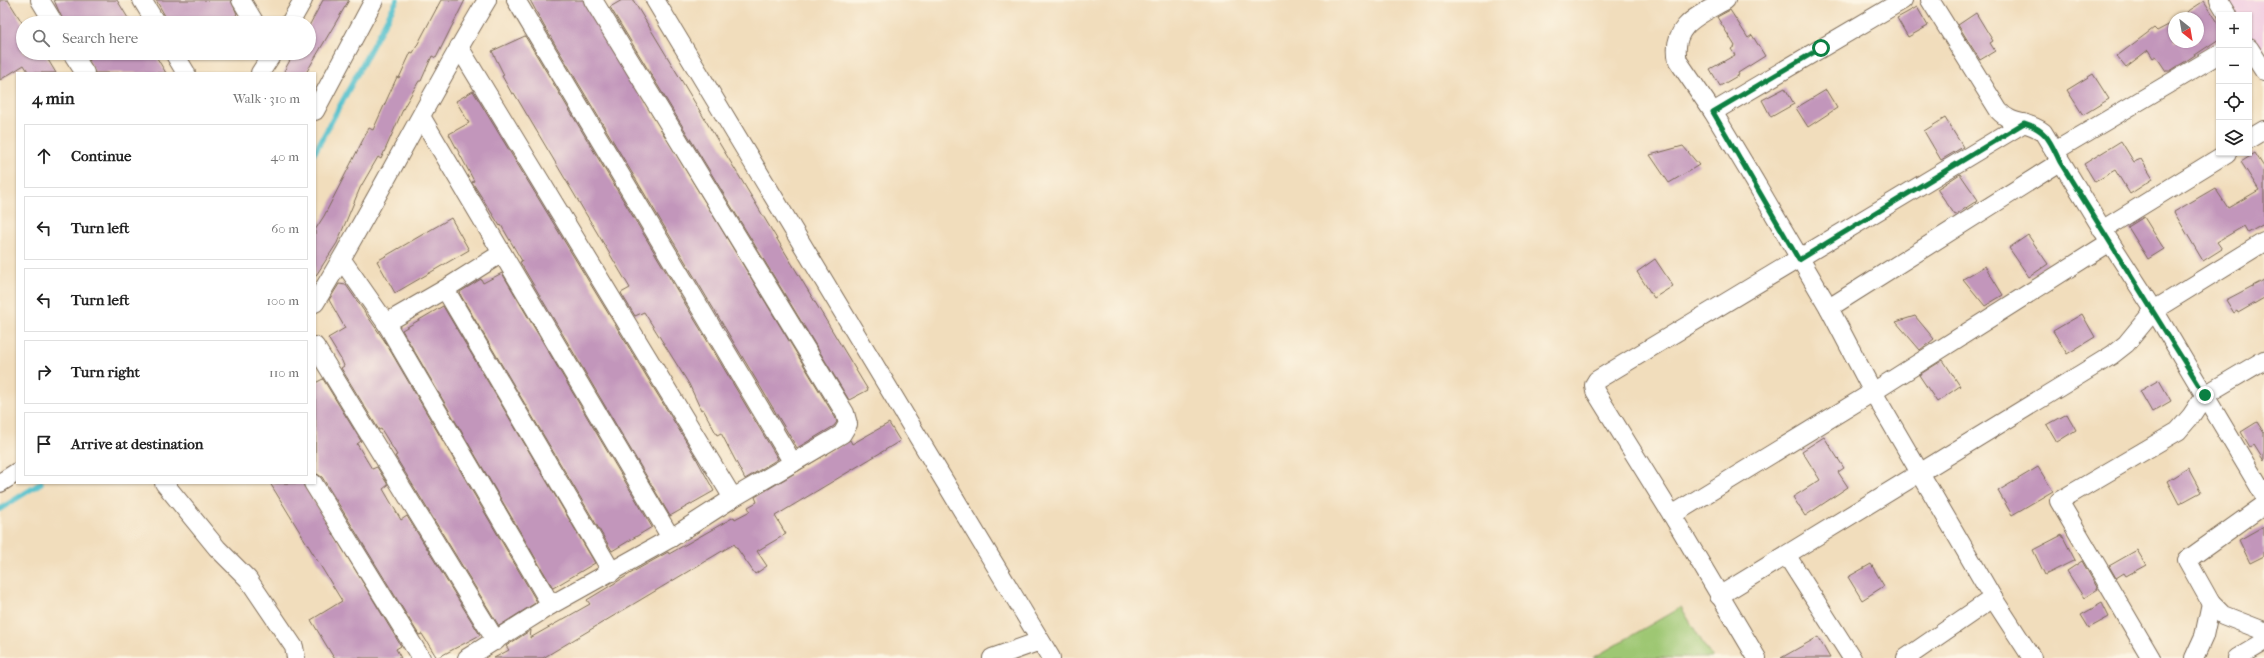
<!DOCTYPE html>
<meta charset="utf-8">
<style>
:root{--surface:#fff;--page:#f2f2f2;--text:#222;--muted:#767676;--line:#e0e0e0}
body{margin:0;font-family:"IM FELL French Canon",serif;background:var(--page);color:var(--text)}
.controls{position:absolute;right:12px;top:12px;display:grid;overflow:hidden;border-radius:0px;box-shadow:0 1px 3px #0004}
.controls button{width:36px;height:36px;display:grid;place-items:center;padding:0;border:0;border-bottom:1px solid var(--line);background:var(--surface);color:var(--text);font:20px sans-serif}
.compass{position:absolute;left:2168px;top:12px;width:36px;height:36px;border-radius:50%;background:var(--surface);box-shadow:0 1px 3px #0004;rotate:149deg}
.stop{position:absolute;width:12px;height:12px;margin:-9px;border:3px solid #0b8043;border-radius:50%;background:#fff}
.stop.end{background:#0b8043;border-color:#fff;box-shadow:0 1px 4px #0008}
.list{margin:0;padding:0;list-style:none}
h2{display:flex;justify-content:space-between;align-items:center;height:52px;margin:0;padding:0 16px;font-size:17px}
h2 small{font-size:13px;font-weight:400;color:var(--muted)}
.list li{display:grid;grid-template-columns:26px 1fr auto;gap:12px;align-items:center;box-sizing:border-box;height:64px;margin:0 8px 8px;padding:0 8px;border:1px solid var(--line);border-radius:0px}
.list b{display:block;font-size:15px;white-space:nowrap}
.list em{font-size:13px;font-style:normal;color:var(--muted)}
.icon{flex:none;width:22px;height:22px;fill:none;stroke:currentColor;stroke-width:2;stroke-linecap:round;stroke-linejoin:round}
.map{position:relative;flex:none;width:2264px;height:658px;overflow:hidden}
.search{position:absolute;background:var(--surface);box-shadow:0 1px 3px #0004;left:16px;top:16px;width:300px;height:44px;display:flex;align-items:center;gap:10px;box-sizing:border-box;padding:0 14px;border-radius:22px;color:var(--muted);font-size:15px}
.panel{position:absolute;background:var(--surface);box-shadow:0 1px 3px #0004;left:16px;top:72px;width:300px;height:412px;border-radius:0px}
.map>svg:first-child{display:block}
</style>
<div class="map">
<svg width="2264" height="658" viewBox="0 0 2264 658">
<rect width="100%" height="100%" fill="#fcf5e5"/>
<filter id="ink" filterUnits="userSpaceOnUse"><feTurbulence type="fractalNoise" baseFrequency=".025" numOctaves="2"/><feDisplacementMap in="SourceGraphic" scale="8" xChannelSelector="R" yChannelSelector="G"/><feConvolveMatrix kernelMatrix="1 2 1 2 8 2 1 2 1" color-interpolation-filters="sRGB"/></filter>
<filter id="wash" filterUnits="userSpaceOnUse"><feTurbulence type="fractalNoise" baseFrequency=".012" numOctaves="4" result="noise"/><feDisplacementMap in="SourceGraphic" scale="16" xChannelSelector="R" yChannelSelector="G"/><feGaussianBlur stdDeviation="0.9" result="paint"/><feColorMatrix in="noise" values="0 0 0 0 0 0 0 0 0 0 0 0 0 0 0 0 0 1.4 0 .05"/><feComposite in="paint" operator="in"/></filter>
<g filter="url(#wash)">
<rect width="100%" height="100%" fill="#f1ddbc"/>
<path fill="#f2cfe2" d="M2225 0H2264V62L2249 38V15H2235Z"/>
<path fill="#9ec773" stroke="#6c7848" d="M1681 607 1712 658H1593Z"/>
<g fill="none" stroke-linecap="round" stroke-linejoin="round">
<g stroke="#54c1cd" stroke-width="5.5">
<path d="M315 152 397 0"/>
<path d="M0 509 41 483"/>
</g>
</g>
<g id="blocks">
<g fill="#c296bb">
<path d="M0 0H8L23 24V53H44L56 73H29L24 65 0 80Z"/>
<path d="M54 0H117L131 23H64Z"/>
<path d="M156 0H231L237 14 234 17 237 23H169Z"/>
<path d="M323 0H349L306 73H283L294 53H309V26Z"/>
<path d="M441 0H465L436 58 432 56 421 81H419L405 105 381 159 378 157 360 188 337 243 315 277V230L324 216 369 128 373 130 397 77 399 78 411 52 413 53Z"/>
<path d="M530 0H583L835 417 837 422 834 426 797 448 544 26Z"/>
<path d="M622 0H633L868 390 849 400 610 7Z"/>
<path d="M2204 1 2219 24V39L2186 61 2170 71H2166L2156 56 2153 58 2148 50 2126 67 2117 56 2154 28 2157 31 2174 22V42H2198V18H2182L2188 14 2187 12Z"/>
<path d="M1917 7 1928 26 1908 37 1897 18Z"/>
<path d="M1730 10 1748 38 1752 35 1765 56 1738 73 1739 75 1720 86 1710 69 1735 55 1731 49 1735 46 1717 17Z"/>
<path d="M1976 13 1993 41 1990 43 1995 51 1980 60 1958 25Z"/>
<path d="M525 36 778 459 745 479 721 433 717 435 703 409 701 410 689 384 644 312 635 316 621 293 630 288 514 93 512 94 502 76 504 75 492 51Z"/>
<path d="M85 53H154L166 73H95Z"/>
<path d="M2093 74 2109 99 2083 115 2067 90Z"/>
<path d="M1785 88 1794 104 1771 117 1762 100Z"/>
<path d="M1826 90 1837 108 1808 127 1796 108Z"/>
<path d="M473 91 695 456 714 491 670 516 520 262 522 261 501 225 500 226 472 182 474 181 449 134 469 123 456 101Z"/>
<path d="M1945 118 1963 147 1941 160 1924 131Z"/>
<path d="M2121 141 2134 162 2141 159 2153 179 2130 194 2115 170 2095 182 2084 164Z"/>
<path d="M1683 146 1699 165 1669 183 1650 155Z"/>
<path d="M2255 153 2264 167V224L2248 233 2244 226 2217 242 2222 249 2203 261 2174 212 2215 188 2228 208 2259 190 2241 162Z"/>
<path d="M1960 174 1978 200 1955 215 1937 189Z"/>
<path d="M2144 217 2164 249 2148 259 2128 227Z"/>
<path d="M451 218 469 250 395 293 377 261Z"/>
<path d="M2028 235 2048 264 2029 277 2009 248Z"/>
<path d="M1655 259 1673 286 1654 298 1637 272Z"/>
<path d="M1985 266 2003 295 1985 306 1963 279Z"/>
<path d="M502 273 652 527 612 551 461 296 460 292 481 279 483 283Z"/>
<path d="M2264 280V298L2238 313 2237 311 2234 313 2226 300Z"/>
<path d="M339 284 346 285 384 340 537 602 499 626 395 456 397 455 381 429 379 430 341 368 344 366 342 361 328 338 345 328 329 300Z"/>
<path d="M443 306 595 563 553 588 402 330Z"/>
<path d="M2082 314 2095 337 2067 354 2053 331Z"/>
<path d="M1915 316 1934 339 1920 350 1896 322Z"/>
<path d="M1943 360 1960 386 1937 402 1919 375Z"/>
<path d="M323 379 361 441 357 444 372 469 377 467 388 485 383 489 401 520 407 516 480 635 437 658 422 634 419 635 322 477 315 473V383Z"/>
<path d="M2159 380 2171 401 2152 412 2140 391Z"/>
<path d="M2067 414 2076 430 2057 442 2047 425Z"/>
<path d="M2257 422 2264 433V461L2254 445 2250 447 2241 432Z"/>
<path d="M889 423 900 441 775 516 786 534 757 551 767 566 755 574 734 544 543 658H494L509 650 506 646 531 630 530 638 590 604 587 600 638 569 668 552 669 554 734 517 735 519 750 511 748 507 757 502 755 497 850 440 852 444Z"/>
<path d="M1824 437 1844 468 1838 472 1848 487 1805 516 1793 497 1820 480 1802 451Z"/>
<path d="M2038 467 2053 491 2012 515 1998 491Z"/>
<path d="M2188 468 2201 492 2179 504 2167 481Z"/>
<path d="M270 483H303L401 646 396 649 401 658H334L311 620 342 601Z"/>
<path d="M2264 526V556L2250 563 2239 540Z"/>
<path d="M2062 535 2075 560 2045 575 2033 550Z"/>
<path d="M2137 550 2146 565 2126 576 2124 573 2116 578 2109 566Z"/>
<path d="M2082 561 2098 589 2084 598 2067 571Z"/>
<path d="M1871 564 1884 586 1862 600 1848 577Z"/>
<path d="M2102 603 2109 617 2089 628 2081 615Z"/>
<path d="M1818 637 1830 658H1781Z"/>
</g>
</g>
</g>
<g filter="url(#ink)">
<use href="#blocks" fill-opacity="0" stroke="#7b6955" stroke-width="1"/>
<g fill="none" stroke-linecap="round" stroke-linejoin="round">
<defs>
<g id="minor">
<path d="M40 0 54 23"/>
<path d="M142 0 156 23"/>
<path d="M241 0 255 23"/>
<path d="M516 0 793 463"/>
<path d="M655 0 1051 658"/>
<path d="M1726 0C1700 15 1670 25 1678 61L1713 112 1754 180 1829 308 1873 392 1993 598 2032 658"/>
<path d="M1930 0 1999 111C2013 126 2028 120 2043 132L2110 242 2154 310 2264 495"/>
<path d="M2219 0 2228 15"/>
<path d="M290 23 303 0"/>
<path d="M459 47 733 498"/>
<path d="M2249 48 2264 71"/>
<path d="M72 53 85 73"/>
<path d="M174 53 186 73"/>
<path d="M260 73 273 53"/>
<path d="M315 111 374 0"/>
<path d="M1713 112 1903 0"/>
<path d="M422 118 671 538"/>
<path d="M2249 139 2264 130"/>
<path d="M2055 151 2219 54"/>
<path d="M2102 230 2227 153"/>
<path d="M342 260 386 323 551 605"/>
<path d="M445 289 612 572"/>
<path d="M315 303C376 204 427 99 487 0"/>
<path d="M1829 308 2060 162"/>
<path d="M386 323 445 289 502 253"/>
<path d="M315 346 496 641"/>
<path d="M0 483 17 472"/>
<path d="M164 483 217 548 248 579 294 647 296 658"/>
<path d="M313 483 421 658"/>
<path d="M2264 505 2187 560 2211 603 2223 615 2264 631"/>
<path d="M1672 515 1595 391 1594 385 1597 380 2024 123"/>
<path d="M1787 556 1852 658"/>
<path d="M1719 596 2112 355 2126 344 2154 310 2264 242"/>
<path d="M467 658 551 605 671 538 733 498 842 434 848 424 845 413 593 0"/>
<path d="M992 658 1040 641"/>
<path d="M1757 658 1672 515 1873 392 2110 242"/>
<path d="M1906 658 1993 598"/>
<path d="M2151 658 2059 501 2178 431 2191 416 2205 395 2264 360"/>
<path d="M2194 658 2204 636 2211 603"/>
<path d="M2237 658 2264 642"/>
</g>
</defs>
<use href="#minor" stroke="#7b6955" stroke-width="20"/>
<use href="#minor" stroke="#fff" stroke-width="18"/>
</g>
</g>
<g fill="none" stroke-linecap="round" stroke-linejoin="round" filter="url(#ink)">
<path stroke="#0b8043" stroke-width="5" d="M1821 48 1713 112 1799 260 2024 123C2047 130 2050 141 2060 162L2205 395"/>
</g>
</svg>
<div class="controls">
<button>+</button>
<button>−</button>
<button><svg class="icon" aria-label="locate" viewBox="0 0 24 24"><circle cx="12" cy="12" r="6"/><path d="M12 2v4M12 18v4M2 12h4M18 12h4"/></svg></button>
<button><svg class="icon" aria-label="layers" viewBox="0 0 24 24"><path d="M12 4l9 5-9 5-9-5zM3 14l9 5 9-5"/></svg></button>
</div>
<svg class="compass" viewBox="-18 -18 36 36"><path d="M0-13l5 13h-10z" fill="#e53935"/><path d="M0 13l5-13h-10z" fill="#767676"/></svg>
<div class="stop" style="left:1821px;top:48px"></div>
<div class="stop end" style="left:2205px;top:395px"></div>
<div class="search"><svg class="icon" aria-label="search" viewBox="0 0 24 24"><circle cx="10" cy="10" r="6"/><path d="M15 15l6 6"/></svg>Search here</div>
<section class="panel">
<h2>4 min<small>Walk · 310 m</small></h2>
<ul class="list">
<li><svg class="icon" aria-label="ahead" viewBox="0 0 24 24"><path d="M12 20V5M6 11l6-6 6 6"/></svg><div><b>Continue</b></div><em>40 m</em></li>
<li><svg class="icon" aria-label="left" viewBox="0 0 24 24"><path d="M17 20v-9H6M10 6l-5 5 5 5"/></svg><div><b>Turn left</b></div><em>60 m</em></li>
<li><svg class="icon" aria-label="left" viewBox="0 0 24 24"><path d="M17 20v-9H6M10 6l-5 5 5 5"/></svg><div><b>Turn left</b></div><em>100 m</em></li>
<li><svg class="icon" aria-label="right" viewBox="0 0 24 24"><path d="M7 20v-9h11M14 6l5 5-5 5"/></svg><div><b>Turn right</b></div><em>110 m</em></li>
<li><svg class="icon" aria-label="arrive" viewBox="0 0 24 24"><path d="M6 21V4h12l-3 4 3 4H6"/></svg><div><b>Arrive at destination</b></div></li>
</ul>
</section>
</div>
